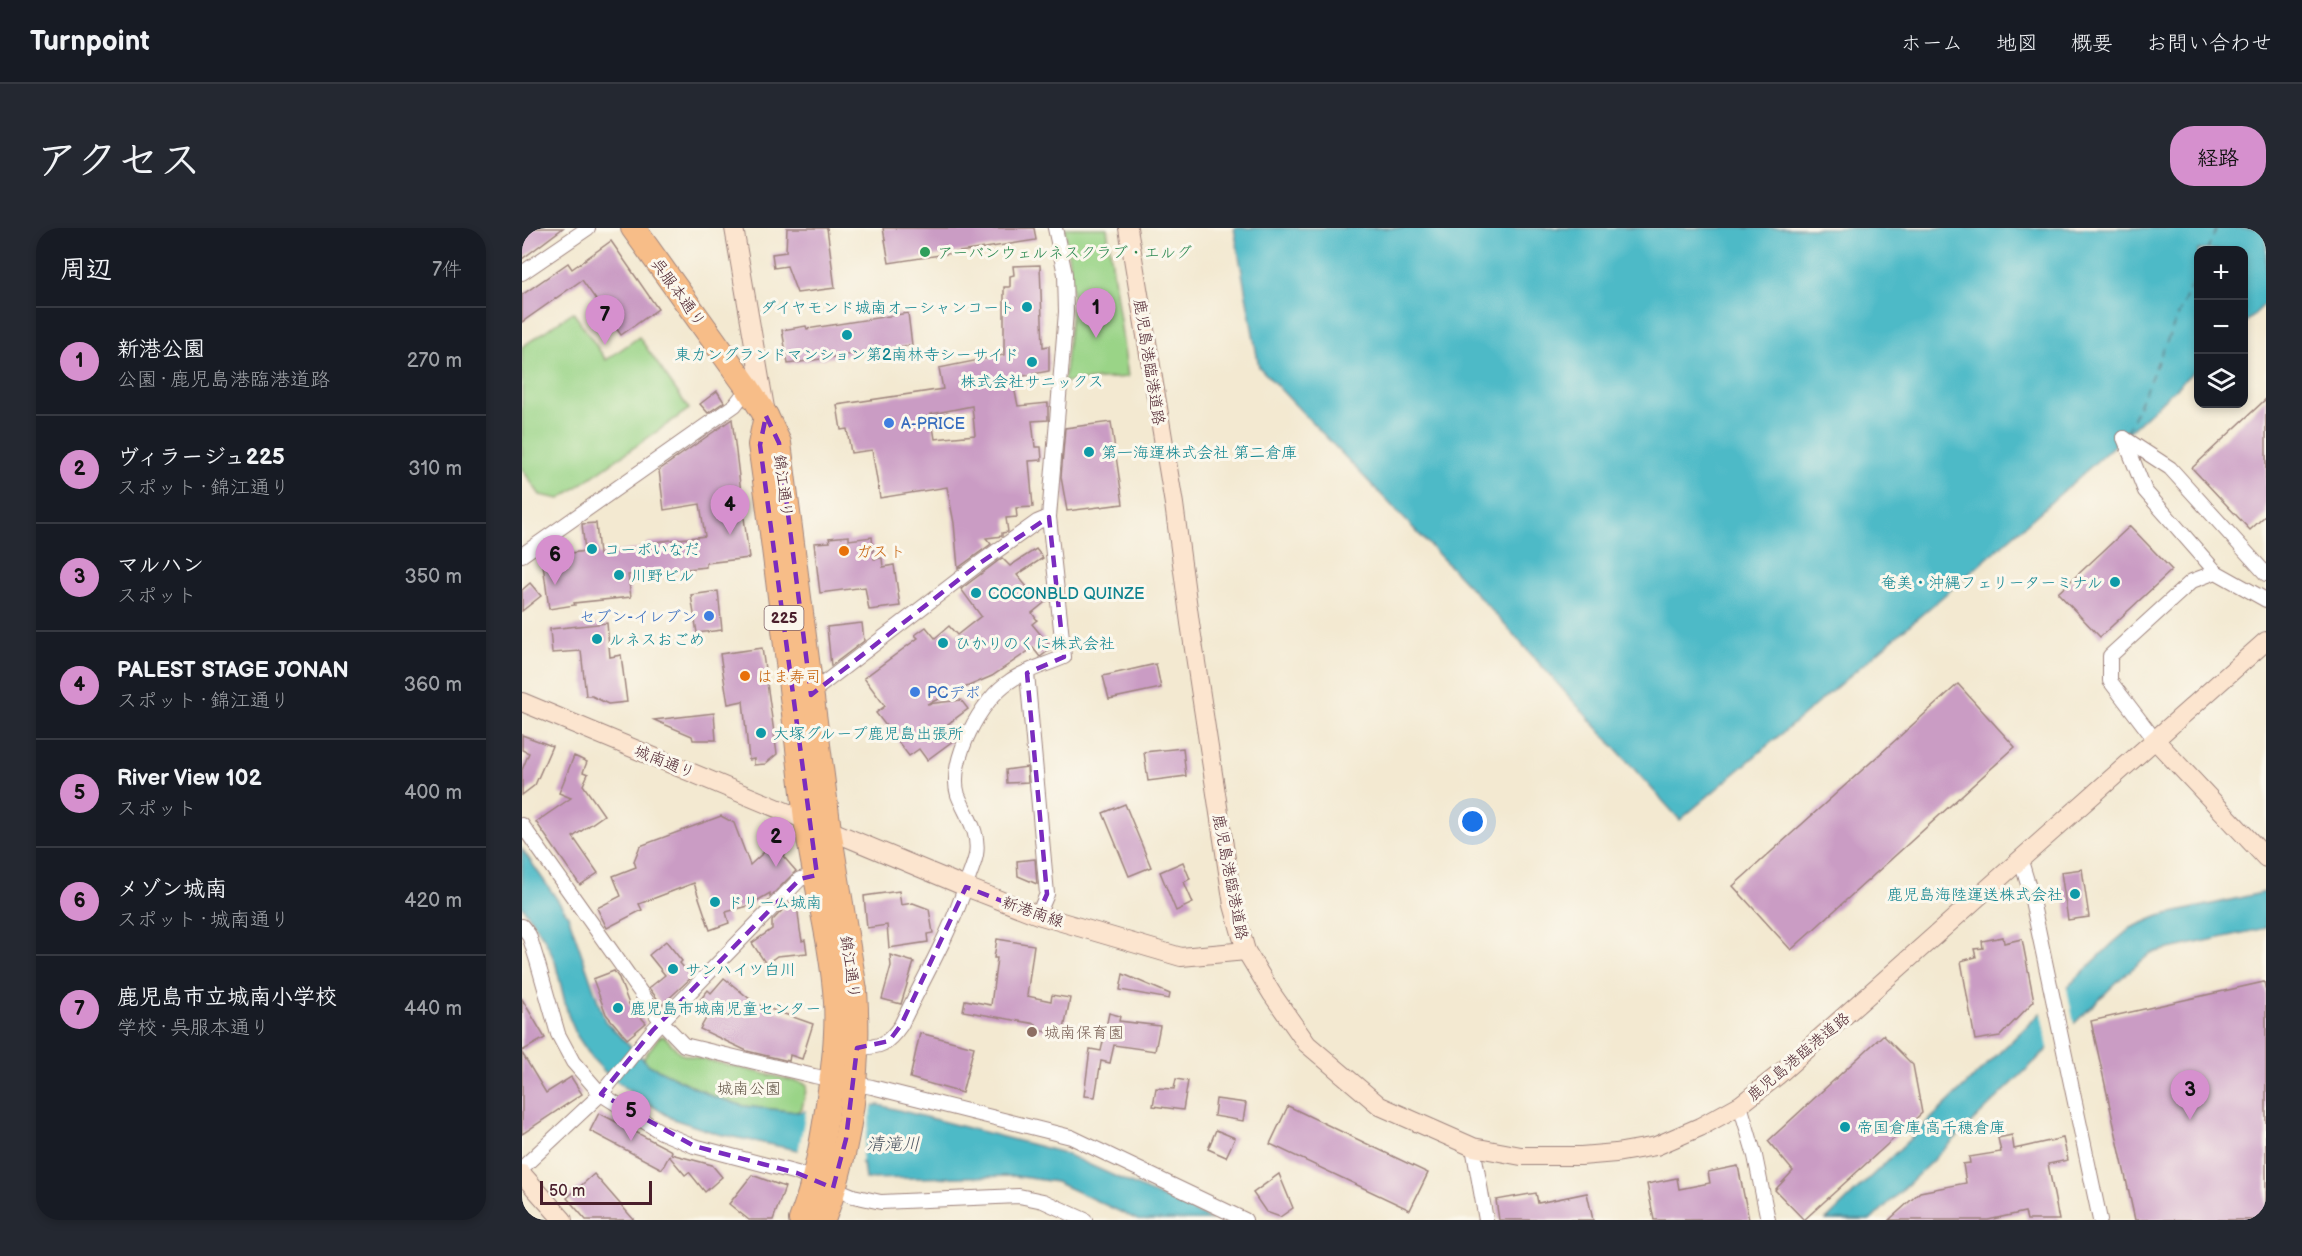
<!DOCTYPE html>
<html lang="ja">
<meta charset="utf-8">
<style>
:root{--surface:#171b24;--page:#242831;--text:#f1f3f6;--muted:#9ea1a6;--line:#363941;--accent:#d690ce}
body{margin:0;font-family:"Balsamiq Sans","Klee One",sans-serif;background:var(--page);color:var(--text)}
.controls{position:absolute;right:18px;top:18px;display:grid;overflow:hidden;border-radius:12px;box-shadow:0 3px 9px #0003}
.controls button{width:54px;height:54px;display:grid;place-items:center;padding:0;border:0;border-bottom:2px solid var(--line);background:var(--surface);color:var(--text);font:30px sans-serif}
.scale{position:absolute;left:18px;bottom:15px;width:112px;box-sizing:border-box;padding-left:6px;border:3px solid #4a1f2b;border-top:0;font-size:16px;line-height:21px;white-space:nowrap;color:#4a1f2b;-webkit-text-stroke:4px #fbf7ec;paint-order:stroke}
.you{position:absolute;left:951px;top:594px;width:21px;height:21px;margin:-15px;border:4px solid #fff;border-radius:50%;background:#1a73e8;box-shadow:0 0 0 9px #1a73e833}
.badge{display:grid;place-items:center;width:39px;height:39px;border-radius:50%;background:var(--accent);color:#111;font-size:20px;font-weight:700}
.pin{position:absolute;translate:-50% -50px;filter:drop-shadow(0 2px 3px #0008)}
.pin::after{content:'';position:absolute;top:32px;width:21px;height:18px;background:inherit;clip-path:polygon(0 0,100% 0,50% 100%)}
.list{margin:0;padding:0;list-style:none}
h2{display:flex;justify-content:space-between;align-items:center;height:78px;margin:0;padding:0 24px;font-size:26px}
h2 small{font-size:20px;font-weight:400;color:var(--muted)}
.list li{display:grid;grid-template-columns:39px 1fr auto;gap:18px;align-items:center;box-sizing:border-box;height:108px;padding:0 24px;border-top:2px solid var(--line)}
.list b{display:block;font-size:22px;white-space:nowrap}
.list p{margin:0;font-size:20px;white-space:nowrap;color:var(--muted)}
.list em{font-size:20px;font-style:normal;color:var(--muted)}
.icon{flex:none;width:33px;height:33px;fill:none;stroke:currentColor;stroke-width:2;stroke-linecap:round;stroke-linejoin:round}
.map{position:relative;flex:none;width:1744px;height:992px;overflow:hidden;border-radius:24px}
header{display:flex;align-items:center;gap:36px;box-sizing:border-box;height:84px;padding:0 30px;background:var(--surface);border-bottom:2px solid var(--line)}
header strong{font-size:28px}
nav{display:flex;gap:33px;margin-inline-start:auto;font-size:21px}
.intro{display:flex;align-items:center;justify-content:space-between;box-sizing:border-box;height:144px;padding:0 36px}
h1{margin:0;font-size:42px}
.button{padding:15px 27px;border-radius:24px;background:var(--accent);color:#111;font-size:21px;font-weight:700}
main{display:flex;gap:36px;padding:0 36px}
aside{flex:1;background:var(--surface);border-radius:24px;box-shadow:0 3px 9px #0003}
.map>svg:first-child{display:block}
</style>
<header>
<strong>Turnpoint</strong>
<nav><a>ホーム</a><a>地図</a><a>概要</a><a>お問い合わせ</a></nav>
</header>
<div class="intro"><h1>アクセス</h1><a class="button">経路</a></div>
<main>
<aside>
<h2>周辺<small>7件</small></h2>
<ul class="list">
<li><span class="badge">1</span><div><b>新港公園</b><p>公園 · 鹿児島港臨港道路</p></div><em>270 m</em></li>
<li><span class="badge">2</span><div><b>ヴィラージュ225</b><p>スポット · 錦江通り</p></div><em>310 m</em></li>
<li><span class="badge">3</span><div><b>マルハン</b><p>スポット</p></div><em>350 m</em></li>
<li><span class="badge">4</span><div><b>PALEST STAGE JONAN</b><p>スポット · 錦江通り</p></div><em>360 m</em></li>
<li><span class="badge">5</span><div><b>River View 102</b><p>スポット</p></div><em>400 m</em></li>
<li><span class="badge">6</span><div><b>メゾン城南</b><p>スポット · 城南通り</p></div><em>420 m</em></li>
<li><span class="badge">7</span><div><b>鹿児島市立城南小学校</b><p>学校 · 呉服本通り</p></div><em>440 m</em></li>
</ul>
</aside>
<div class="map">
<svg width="1744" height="992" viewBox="0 0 1744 992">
<rect width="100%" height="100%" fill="#fbf7ec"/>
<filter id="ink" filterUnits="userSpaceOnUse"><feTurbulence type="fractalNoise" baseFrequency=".0167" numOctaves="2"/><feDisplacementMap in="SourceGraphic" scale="12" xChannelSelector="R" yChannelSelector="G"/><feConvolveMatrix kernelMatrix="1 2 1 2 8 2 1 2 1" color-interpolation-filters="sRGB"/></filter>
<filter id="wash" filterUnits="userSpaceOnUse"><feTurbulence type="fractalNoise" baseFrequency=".008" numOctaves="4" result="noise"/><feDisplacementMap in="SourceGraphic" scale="24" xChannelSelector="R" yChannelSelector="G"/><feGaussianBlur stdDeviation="1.35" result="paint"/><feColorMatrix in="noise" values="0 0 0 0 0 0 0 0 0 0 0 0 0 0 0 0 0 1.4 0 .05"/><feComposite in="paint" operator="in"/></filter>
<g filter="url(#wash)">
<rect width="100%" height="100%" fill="#f3e9d1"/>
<g fill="#9ad487" stroke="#727a59" stroke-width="1.5">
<path d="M543 0H585L606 149 542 154 551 70Z"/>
<path d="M51 84 84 132 117 109 167 181 38 271 18 267 0 241V119Z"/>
<path d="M142 808 159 826 281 855 285 858 280 880 275 884 222 878 191 868 127 837 121 831 137 809Z"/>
</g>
<g fill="#4dbac7" stroke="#4c6c79" stroke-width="1.5">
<path d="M712 0H1744V75L1722 96V22H1676V139C1510 298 1332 443 1158 592L964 376 737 139Z"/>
<path d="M0 621 46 687 83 793 127 837 190 868 222 878 275 884 357 877 539 924 690 992H616L534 954 493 948 343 951 341 935 196 906 151 891 107 863 84 845 70 830 55 808 46 787 33 733 22 710 0 678Z"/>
<path d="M1744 664V700L1629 725 1598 751 1349 992H1304L1591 715 1609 700 1637 688Z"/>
</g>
<g fill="#f3e9d1">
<path d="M1544 756 1553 800 1527 824 1518 781Z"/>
<path d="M351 875 338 938 276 925 284 882 281 881Z"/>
</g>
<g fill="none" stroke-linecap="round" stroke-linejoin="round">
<g stroke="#4b5562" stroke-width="1.5" stroke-dasharray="8 6" stroke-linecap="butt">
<path d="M1685 22 1695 0"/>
<path d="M1605 204 1676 42"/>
</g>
</g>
<g id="blocks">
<g fill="#ca9cc4" fill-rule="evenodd">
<path d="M0 0H41L0 31Z"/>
<path d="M265 0H305L313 60 275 65 265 38 252 40 250 26 264 24Z"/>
<path d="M361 0H512L514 12 367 35Z"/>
<path d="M89 13 136 81 99 107 60 52 0 94V67L46 35 50 41Z"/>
<path d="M518 37 521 119 527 118V143L490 150 496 178 526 175V192L510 193 513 219H519L520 232 507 233 511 279 494 280 495 289 484 290 486 304 480 305V308L464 310 469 316 436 340 432 295 425 259 358 270 350 222 329 225 325 201 319 202 315 177 421 161 417 140 482 127V59H488V48L492 47 491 38ZM450 178 453 207 413 211 409 186Z"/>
<path d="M386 85 390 117 266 136 260 102 284 98 285 101Z"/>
<path d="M195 163 202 174 186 185 178 176Z"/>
<path d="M1744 171V287L1728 302 1670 240Z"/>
<path d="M210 191 227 330 184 335V339L106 347 109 369 52 375 53 377 27 381 20 329 63 323 60 296 74 295 77 327 116 321V320L124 319V315L183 308 178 276 142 282 137 242Z"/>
<path d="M589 194 601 276 545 283 539 249 543 200Z"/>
<path d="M1608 298 1650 342 1578 409 1536 365Z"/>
<path d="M327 308V312L350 309 352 331 360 330 361 339 372 337 378 378 347 382 343 359 298 365 292 315 308 314 307 310Z"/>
<path d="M514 321 521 330 495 347 511 366 525 358 527 371 510 385 515 392 510 396 530 420 518 429 511 420 470 448 405 476 439 472 446 481 422 499 432 512 405 532 397 521 387 528 354 485 363 478 342 450 396 410 393 407 404 399 413 410 427 398 435 407 459 388 439 361 480 330 488 338Z"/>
<path d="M8 355 19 368 0 383V362Z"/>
<path d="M196 363 200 402 175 405 169 367Z"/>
<path d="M85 395 88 429 99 427 105 474 86 476 70 468H64L59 423 30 425 28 401Z"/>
<path d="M340 395 342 413 309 438 305 399Z"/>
<path d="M240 420 255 526 243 536 232 537V531L227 532 221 473 206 476 198 426Z"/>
<path d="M634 436 639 460 587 471 581 448Z"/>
<path d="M1436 456 1493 519 1269 722 1211 658Z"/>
<path d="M192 485 194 512H171L170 508 132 492Z"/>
<path d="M0 507 30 518 13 557 0 567V542L7 525 0 522Z"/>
<path d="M661 520 664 548 626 553 622 524Z"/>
<path d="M52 528 65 534 61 544 66 546 61 557 82 587 51 609 76 645 58 657 14 594 49 570 37 565Z"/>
<path d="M505 539 506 554 485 555 484 542Z"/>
<path d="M603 576 629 639 607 648 581 585Z"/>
<path d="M199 588 212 595 228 637 253 614 263 626 261 628 274 643 248 669V665L226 678 204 684 207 695 188 702 172 655 117 676 120 682 85 700 75 680 99 668 91 648 114 639 112 633 118 618Z"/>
<path d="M513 631 515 656 496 648 495 633Z"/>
<path d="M661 634 668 651 662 654 671 675 654 683 638 644Z"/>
<path d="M1560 641 1567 689 1546 692 1539 644Z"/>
<path d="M377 663 379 677 391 675 407 681 411 705 405 706 406 714 367 720 365 697 345 700 342 668Z"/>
<path d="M274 668 278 702 280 713 283 712 285 725 255 728 244 736 230 715 250 701V693Z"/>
<path d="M1481 709 1482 715 1500 711 1512 773 1478 808 1453 812 1439 733 1454 729 1452 721 1461 720 1460 713Z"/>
<path d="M475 711 512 717 505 768 529 773 530 767 548 770 541 807 514 802V796L441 783 443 772 469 777 475 730H472Z"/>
<path d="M144 713 160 733 158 735 170 749 140 777 127 760 143 747 127 727Z"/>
<path d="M368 727 392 734 379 776 360 771 369 738Z"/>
<path d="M92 743 97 750 107 776 124 795 105 811 84 786 71 751Z"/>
<path d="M601 746 648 766 647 771 598 762Z"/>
<path d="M202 750 234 776 291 796 280 831 268 827 267 833 225 823 178 801 186 787 174 777 186 762 189 765Z"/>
<path d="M1742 754 1744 763V992H1613L1569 793Z"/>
<path d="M0 771 23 810 0 823Z"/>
<path d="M587 785 598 788 597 793 638 798 633 823 592 817 588 835 579 833 573 869 562 868 568 821 579 823Z"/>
<path d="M398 805 452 819 440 865 388 850Z"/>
<path d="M1361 807 1391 837 1400 885 1282 992 1253 962 1271 943 1246 913Z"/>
<path d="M0 825 24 865 49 849 60 866 0 906Z"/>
<path d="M654 851 666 853 661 882 631 878 634 860 652 861Z"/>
<path d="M694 871 724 875 721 893 692 888Z"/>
<path d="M766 878 906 945 888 982 748 916Z"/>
<path d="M77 885 150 923 149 926 190 937 200 949 183 964 167 944 163 947 147 928 140 941 68 903Z"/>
<path d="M694 902 713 910 704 929 686 921Z"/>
<path d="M1490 907 1492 921 1541 910 1546 932 1526 936 1537 992H1505L1503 984 1466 992H1367L1398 964 1444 955 1441 936 1448 935 1447 929 1479 924 1476 910Z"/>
<path d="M1216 938 1227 992H1132L1125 956 1155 950 1157 961 1188 955 1186 944Z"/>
<path d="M72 946 112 992H64L45 970Z"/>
<path d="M757 946 771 980 758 989 744 984 731 965Z"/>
<path d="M230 947 263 959 251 992H227L207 976Z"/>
<path d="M1014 965 1016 975 1065 965 1071 992H977L974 972Z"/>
</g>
</g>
</g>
<g filter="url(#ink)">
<use href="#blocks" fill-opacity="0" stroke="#9e847e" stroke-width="1.5"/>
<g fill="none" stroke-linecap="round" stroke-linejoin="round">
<defs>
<g id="street">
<path d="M0 45 66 0"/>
<path d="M1602 210 1648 240 1744 346"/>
<path d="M1602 210 1623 263 1694 344"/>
<path d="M0 327 213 177 226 160"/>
<path d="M505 445 525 666 516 687"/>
<path d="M289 465 458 335 515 294 527 289"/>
<path d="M1633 512 1588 453V428L1670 353 1694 344 1744 372"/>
<path d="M0 597 139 793 162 817 292 848 350 859 549 909 723 992"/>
<path d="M1499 633 1508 663 1578 992"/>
<path d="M0 698 7 707 16 736 36 806 51 834 79 866 139 904 172 918 275 945 331 968 359 974 497 968 521 973 563 992"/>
<path d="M335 820C359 819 365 817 379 797 401 751 428 706 444 657 447 648 452 637 454 627 458 603 444 588 436 567 425 534 460 470 488 453 503 442 524 437 542 429L527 289 544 84 543 46 533 0"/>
<path d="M1218 877 1233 928 1246 992"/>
<path d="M951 919 964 992"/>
<path d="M0 940 79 866 131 802 278 651 295 647"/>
</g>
<g id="secondary">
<path d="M212 0 243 180"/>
<path d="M606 0 652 276 668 395 711 677 724 723 750 766 785 816 858 878 951 919 999 928H1059L1094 925 1134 918 1178 899 1218 877 1255 848 1744 413"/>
<path d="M0 474 444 659 516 687 659 729 724 723"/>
<path d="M1633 512 1744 630"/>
<path d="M0 946 41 992"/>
</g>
<g id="highway">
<path d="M111 0 226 160 244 188 257 215 307 602 333 762C338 839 329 919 301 992"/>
<path d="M244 188 238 217C256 341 270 466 284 591 292 652 310 712 314 774 316 806 312 837 307 869 301 910 294 953 279 992"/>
</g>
</defs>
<use href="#street" stroke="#9e847e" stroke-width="16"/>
<use href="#secondary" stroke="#9e847e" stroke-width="20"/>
<use href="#highway" stroke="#9e847e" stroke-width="26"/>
<use href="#street" stroke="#fff" stroke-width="14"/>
<use href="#secondary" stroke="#fce5cf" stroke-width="18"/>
<use href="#highway" stroke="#f7bd88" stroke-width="24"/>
</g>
</g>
<path fill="none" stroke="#7b2cbf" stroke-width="4.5" stroke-dasharray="12 8" stroke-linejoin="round" d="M244 188 257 215 289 467 458 335 527 289 542 429 505 445 525 666 516 687 444 659 379 797 367 813 335 820 324 911 311 960 275 945 172 918 79 866 131 802 278 651 295 647 238 217Z"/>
<circle fill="#2e9e5b" stroke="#fbf7ec" stroke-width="2" cx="403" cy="24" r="6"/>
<g fill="#0f9aa8" stroke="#fbf7ec" stroke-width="2">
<circle cx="505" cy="79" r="6"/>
<circle cx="325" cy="107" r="6"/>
<circle cx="510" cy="134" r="6"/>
<circle cx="567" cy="224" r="6"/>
<circle cx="70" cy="321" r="6"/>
<circle cx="97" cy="347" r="6"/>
<circle cx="1593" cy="354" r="6"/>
<circle cx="454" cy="365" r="6"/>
<circle cx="75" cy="411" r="6"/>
<circle cx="421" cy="415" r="6"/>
<circle cx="239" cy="505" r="6"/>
<circle cx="1553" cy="666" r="6"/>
<circle cx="193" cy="674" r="6"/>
<circle cx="151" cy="741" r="6"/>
<circle cx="96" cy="780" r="6"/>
<circle cx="1323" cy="899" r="6"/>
</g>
<g fill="#3f7fe0" stroke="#fbf7ec" stroke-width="2">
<circle cx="367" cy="195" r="6"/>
<circle cx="187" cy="388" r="6"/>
<circle cx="393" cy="464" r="6"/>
</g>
<g fill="#e8710a" stroke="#fbf7ec" stroke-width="2">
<circle cx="322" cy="323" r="6"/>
<circle cx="223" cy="448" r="6"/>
</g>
<circle fill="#8d6e63" stroke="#fbf7ec" stroke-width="2" cx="510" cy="804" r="6"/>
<g text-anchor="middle" stroke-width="6" stroke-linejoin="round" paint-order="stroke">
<rect fill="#fbf7ec" stroke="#7f6065" stroke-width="1.5" x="242.5" y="378" width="39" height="24" rx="4.5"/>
<g font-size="15" font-weight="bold" fill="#4a1f2b">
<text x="262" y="395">225</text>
</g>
<g font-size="16" fill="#27864d" stroke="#fbf7ec" text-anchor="start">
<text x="415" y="30">アーバンウェルネスクラブ・エルグ</text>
</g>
<g font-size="16" fill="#4a1f2b" stroke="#fbf7ec">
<text transform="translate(157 64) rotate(54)" y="6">呉服本通り</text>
<text transform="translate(628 134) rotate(81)" y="6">鹿児島港臨港道路</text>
<text transform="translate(262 258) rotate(83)" y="6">錦江通り</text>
<text transform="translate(143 533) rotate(22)" y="6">城南通り</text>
<text transform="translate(709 649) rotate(79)" y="6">鹿児島港臨港道路</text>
<text transform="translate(511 683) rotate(19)" y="6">新港南線</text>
<text transform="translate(329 739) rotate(82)" y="6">錦江通り</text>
<text transform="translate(1276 828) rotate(-40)" y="6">鹿児島港臨港道路</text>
</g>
<g font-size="16" fill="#0d838f" stroke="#fbf7ec" text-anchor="start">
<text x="493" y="85" text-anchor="end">ダイヤモンド城南オーシャンコート</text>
<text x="325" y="132" text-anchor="middle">東カングランドマンション第2南林寺シーサイド</text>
<text x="510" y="159" text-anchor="middle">株式会社サニックス</text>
<text x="579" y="230">第一海運株式会社 第二倉庫</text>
<text x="82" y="327">コーポいなだ</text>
<text x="109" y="353">川野ビル</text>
<text x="1581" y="360" text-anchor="end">奄美・沖縄フェリーターミナル</text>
<text x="466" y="371">COCONBLD QUINZE</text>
<text x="87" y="417">ルネスおごめ</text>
<text x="433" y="421">ひかりのくに株式会社</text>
<text x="251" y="511">大塚グループ鹿児島出張所</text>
<text x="1541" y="672" text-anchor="end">鹿児島海陸運送株式会社</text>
<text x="205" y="680">ドリーム城南</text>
<text x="163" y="747">サンハイツ白川</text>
<text x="108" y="786">鹿児島市城南児童センター</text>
<text x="1335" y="905">帝国倉庫 高千穂倉庫</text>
</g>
<g font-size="16" fill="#366cbe" stroke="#fbf7ec" text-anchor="start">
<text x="379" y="201">A-PRICE</text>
<text x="175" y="394" text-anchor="end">セブン-イレブン</text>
<text x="405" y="470">PCデポ</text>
</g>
<g font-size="16" fill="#c56008" stroke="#fbf7ec" text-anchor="start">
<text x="334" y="329">ガスト</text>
<text x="235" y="454">はま寿司</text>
</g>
<g font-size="16" fill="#785e54" stroke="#fbf7ec" text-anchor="start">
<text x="522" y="810">城南保育園</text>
</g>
<g font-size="16" fill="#625547" stroke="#fbf7ec">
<text x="227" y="866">城南公園</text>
</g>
<g font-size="18" font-style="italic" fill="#4b5562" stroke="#fbf7ec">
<text x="371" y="922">清滝川</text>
</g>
</g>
</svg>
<div class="controls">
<button>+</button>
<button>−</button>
<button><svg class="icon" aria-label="layers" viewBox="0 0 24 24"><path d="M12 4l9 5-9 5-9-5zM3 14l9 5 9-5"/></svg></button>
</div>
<div class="scale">50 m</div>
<div class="you"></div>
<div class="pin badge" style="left:574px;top:110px">1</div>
<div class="pin badge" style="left:254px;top:639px">2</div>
<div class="pin badge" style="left:1668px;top:892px">3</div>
<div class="pin badge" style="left:208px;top:307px">4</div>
<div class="pin badge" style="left:109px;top:913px">5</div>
<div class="pin badge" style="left:33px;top:357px">6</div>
<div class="pin badge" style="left:83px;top:117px">7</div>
</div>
</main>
